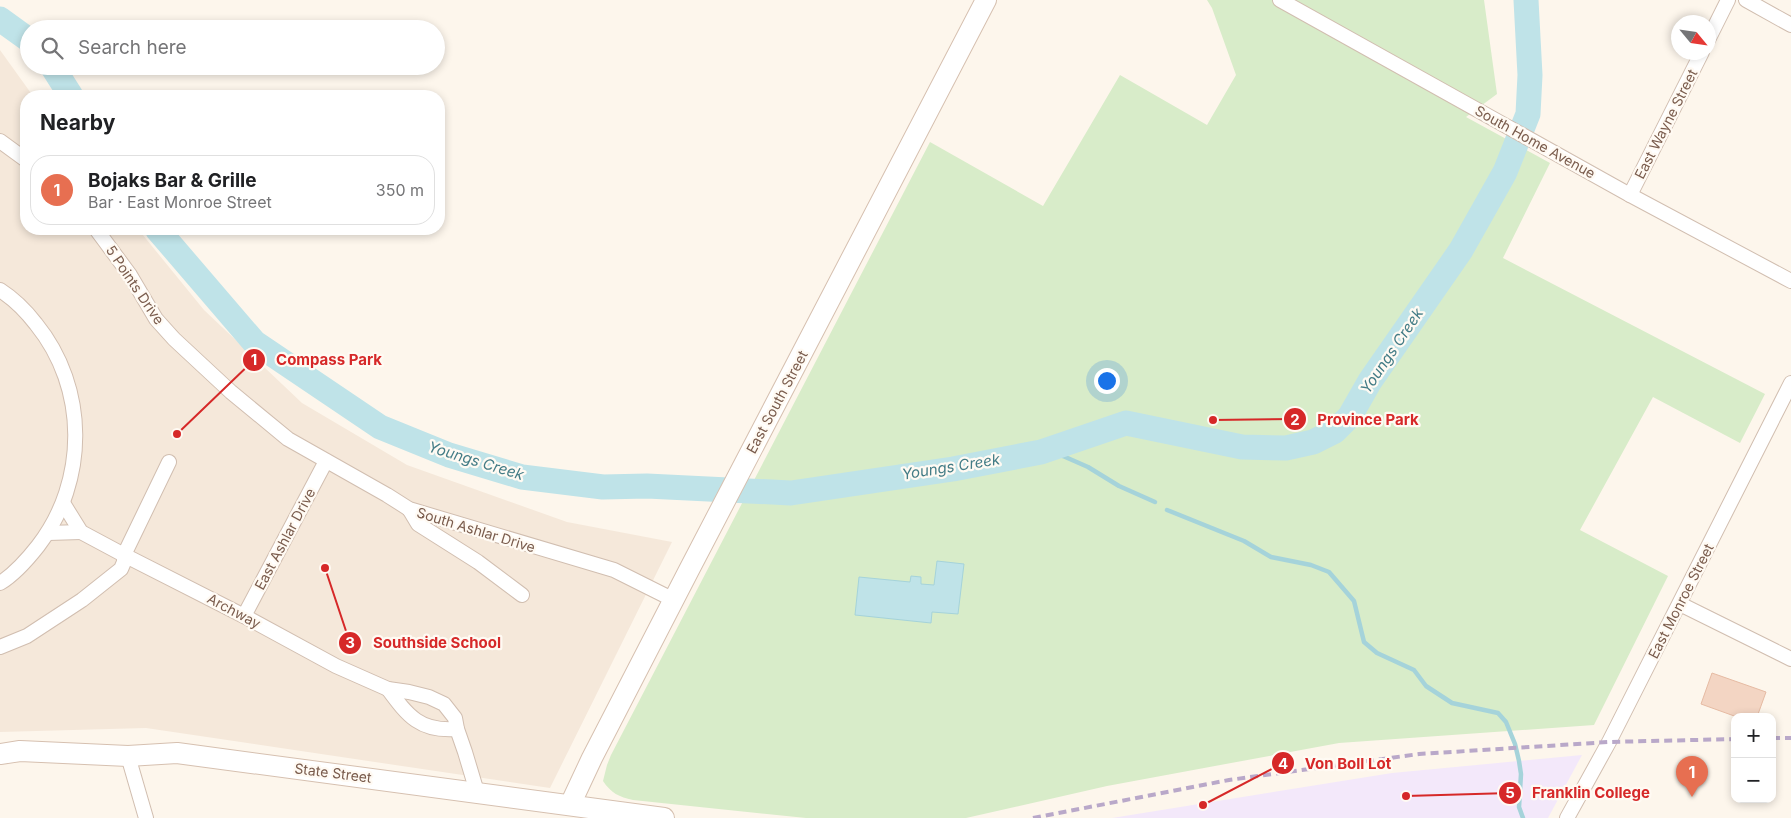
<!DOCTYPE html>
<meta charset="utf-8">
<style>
:root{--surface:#fff;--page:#f6f6f6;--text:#202124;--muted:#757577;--line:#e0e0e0;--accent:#e76f51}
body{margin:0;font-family:Inter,sans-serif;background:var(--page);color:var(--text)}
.controls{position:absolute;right:15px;bottom:15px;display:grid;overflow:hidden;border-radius:10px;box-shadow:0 2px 8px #0003}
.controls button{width:45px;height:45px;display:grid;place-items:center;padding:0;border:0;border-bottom:1px solid var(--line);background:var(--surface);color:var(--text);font:25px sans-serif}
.compass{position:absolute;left:1671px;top:15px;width:45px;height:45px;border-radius:50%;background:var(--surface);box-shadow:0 2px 8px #0003;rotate:119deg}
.you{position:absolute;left:1106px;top:380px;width:18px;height:18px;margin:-12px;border:4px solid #fff;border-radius:50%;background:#1a73e8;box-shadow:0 0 0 8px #1a73e833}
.badge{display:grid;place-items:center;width:32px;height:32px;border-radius:50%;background:var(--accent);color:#fff;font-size:16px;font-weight:700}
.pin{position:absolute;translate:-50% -41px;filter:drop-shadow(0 1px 2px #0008)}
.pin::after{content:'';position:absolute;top:26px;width:18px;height:15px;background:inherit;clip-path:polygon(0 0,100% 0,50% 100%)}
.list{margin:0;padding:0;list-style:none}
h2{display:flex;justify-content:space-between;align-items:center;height:65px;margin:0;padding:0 20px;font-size:21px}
h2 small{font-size:16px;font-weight:400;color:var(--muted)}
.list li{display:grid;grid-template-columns:32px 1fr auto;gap:15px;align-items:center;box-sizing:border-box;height:70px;margin:0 10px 10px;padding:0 10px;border:1px solid var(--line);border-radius:20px}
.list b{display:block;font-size:19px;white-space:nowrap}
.list p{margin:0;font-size:16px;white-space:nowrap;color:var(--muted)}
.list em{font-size:16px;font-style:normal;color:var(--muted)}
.icon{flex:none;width:28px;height:28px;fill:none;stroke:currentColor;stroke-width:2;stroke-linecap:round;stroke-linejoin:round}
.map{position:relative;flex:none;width:1791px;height:818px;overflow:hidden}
.search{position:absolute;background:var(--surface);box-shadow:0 2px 8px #0003;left:20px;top:20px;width:425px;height:55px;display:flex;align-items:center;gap:12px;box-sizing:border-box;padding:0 18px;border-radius:28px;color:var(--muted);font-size:19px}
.panel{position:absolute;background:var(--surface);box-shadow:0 2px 8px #0003;left:20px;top:90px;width:425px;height:145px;border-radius:20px}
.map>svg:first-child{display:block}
</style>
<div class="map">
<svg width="1791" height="818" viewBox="0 0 1791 818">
<rect width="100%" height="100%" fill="#fdf6ec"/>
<path fill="#f5e8da" d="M0 50 33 96H26V229H138L204 310 302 403 407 465 567 522 672 542 550 788 146 728 0 732Z"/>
<path fill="#f3e8fa" d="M1582 755 1548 818H1112L1392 773Z"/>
<path fill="#d8ecc9" d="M1207 0H1484L1497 94 1466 117 1550 163 1503 258 1765 394 1740 443 1653 397 1580 530 1668 576 1594 725 1339 743 1107 786 966 818H806L633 800C619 797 611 793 603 781L607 765 611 755 930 142 1043 206 1120 75 1207 125 1236 75 1212 8Z"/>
<path fill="#bfe3e8" stroke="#a5d3da" d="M937 561 964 564 958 614 932 612 931 623 855 615 859 577 910 582 911 576 921 577V584L934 585Z"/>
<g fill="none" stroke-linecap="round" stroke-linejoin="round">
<g stroke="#a5d3da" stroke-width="4.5">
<path d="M1041 452 1063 456 1088 467 1119 486 1155 502"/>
<path d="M1167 510 1244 541 1271 557 1311 565 1329 572 1354 601 1364 642 1377 653 1414 670 1426 686 1452 703 1498 713 1506 722 1515 744 1519 761 1521 774 1519 807 1523 818"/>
</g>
<g stroke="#bfe3e8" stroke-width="25">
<path d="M0 19 29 40"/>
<path d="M52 66 71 96"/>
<path d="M157 229 254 342 380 427 449 455 522 477 603 487 647 486 791 493 953 469 1041 452 1126 423 1242 447 1286 448 1313 442 1335 431 1350 416 1370 381 1461 250 1505 172 1528 114 1530 75 1526 0"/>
</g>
</g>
<path fill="#f3d5c3" stroke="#e6bba3" d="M1712 673 1766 692 1757 717H1737L1701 704Z"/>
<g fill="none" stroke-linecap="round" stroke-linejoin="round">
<defs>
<g id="street">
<path d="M1280 0 1630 195 1791 281"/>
<path d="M1746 0 1791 25"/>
<path d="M1708 40 1728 0"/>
<path d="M0 141 26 160"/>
<path d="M1630 195 1702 52"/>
<path d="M96 229 130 275 156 319 174 339 231 392 288 439 387 495 409 509 614 570 674 600"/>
<path d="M0 290C14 299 26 311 36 324 88 388 88 481 38 546 27 560 15 574 0 583"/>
<path d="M63 503 81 532 124 555 244 616 336 666 388 689 409 692 429 697 444 704 455 718 457 729 465 752 477 792"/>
<path d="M409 509 418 524 478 562 522 595"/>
<path d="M48 533 81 532"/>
<path d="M1680 604 1791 659"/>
<path d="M244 616 326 461"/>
<path d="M0 647 27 636 82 600 121 569 124 562V555L169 462"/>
<path d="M388 689C408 716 420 732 457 729"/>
<path d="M128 756 146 818"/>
<path d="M1567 818 1609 742 1791 383"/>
</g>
<g id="secondary">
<path d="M0 754 20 751 128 756 177 753 664 818"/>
<path d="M570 805 592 758 689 570 986 0"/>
</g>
</defs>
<use href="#street" stroke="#d1beb0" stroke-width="16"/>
<use href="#secondary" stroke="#d6c0b0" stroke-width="22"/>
<use href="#street" stroke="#fff" stroke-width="14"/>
<use href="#secondary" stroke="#fff" stroke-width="20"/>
<g stroke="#b9a8c9" stroke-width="4" stroke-dasharray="8 5" stroke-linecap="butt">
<path d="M1772 738H1791"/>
<path d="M1033 818 1229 780 1419 754 1609 742 1735 739"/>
</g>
</g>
<g text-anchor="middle" stroke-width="4.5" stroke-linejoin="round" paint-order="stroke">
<g font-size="14" fill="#7a5c4d" stroke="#fffaf3">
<text transform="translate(1666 124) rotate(-63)" y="5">East Wayne Street</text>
<text transform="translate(1535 142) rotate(29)" y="5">South Home Avenue</text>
<text transform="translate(135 285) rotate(56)" y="5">5 Points Drive</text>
<text transform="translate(777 402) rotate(-62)" y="5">East South Street</text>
<text transform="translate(476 530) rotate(17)" y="5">South Ashlar Drive</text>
<text transform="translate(285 539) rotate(-62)" y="5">East Ashlar Drive</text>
<text transform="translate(1681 601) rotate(-63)" y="5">East Monroe Street</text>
<text transform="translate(234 611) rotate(28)" y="5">Archway</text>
<text transform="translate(333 773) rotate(7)" y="5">State Street</text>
</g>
<g font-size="15" font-style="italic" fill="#437c86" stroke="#fffaf3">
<text transform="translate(1392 351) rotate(-56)" y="5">Youngs Creek</text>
<text transform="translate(476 461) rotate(17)" y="5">Youngs Creek</text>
<text transform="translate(951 467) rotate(-9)" y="5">Youngs Creek</text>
</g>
</g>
<path fill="none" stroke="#d62828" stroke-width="2" d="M177 434L254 360M1213 420L1295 419M325 568L350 643M1203 805L1283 763M1406 796L1510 793"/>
<g fill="#d62828" stroke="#fffaf3" stroke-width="2">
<circle cx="177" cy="434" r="5"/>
<circle cx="1213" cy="420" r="5"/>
<circle cx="325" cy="568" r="5"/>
<circle cx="1203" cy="805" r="5"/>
<circle cx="1406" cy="796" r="5"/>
<circle cx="254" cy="360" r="12"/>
<circle cx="1295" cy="419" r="12"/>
<circle cx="350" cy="643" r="12"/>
<circle cx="1283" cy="763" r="12"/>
<circle cx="1510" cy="793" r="12"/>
</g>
<g font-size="15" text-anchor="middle" font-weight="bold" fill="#fff">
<text x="254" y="365">1</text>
<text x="1295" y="425">2</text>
<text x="350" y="648">3</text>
<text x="1283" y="769">4</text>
<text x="1510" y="798">5</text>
</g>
<g font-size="15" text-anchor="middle" font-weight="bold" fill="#d62828" stroke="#fffaf3" stroke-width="4.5" stroke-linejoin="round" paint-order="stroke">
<text x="329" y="365">Compass Park</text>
<text x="1368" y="425">Province Park</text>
<text x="437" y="648">Southside School</text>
<text x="1348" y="769">Von Boll Lot</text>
<text x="1591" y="798">Franklin College</text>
</g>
</svg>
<div class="controls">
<button>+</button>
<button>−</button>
</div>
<svg class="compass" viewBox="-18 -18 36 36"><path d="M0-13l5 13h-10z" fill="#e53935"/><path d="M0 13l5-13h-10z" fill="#757577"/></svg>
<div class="you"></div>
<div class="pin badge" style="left:1692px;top:797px">1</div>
<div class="search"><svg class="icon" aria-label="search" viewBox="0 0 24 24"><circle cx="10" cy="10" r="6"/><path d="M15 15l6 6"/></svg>Search here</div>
<section class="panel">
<h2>Nearby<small></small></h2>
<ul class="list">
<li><span class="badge">1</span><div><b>Bojaks Bar &amp; Grille</b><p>Bar · East Monroe Street</p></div><em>350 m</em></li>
</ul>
</section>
</div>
